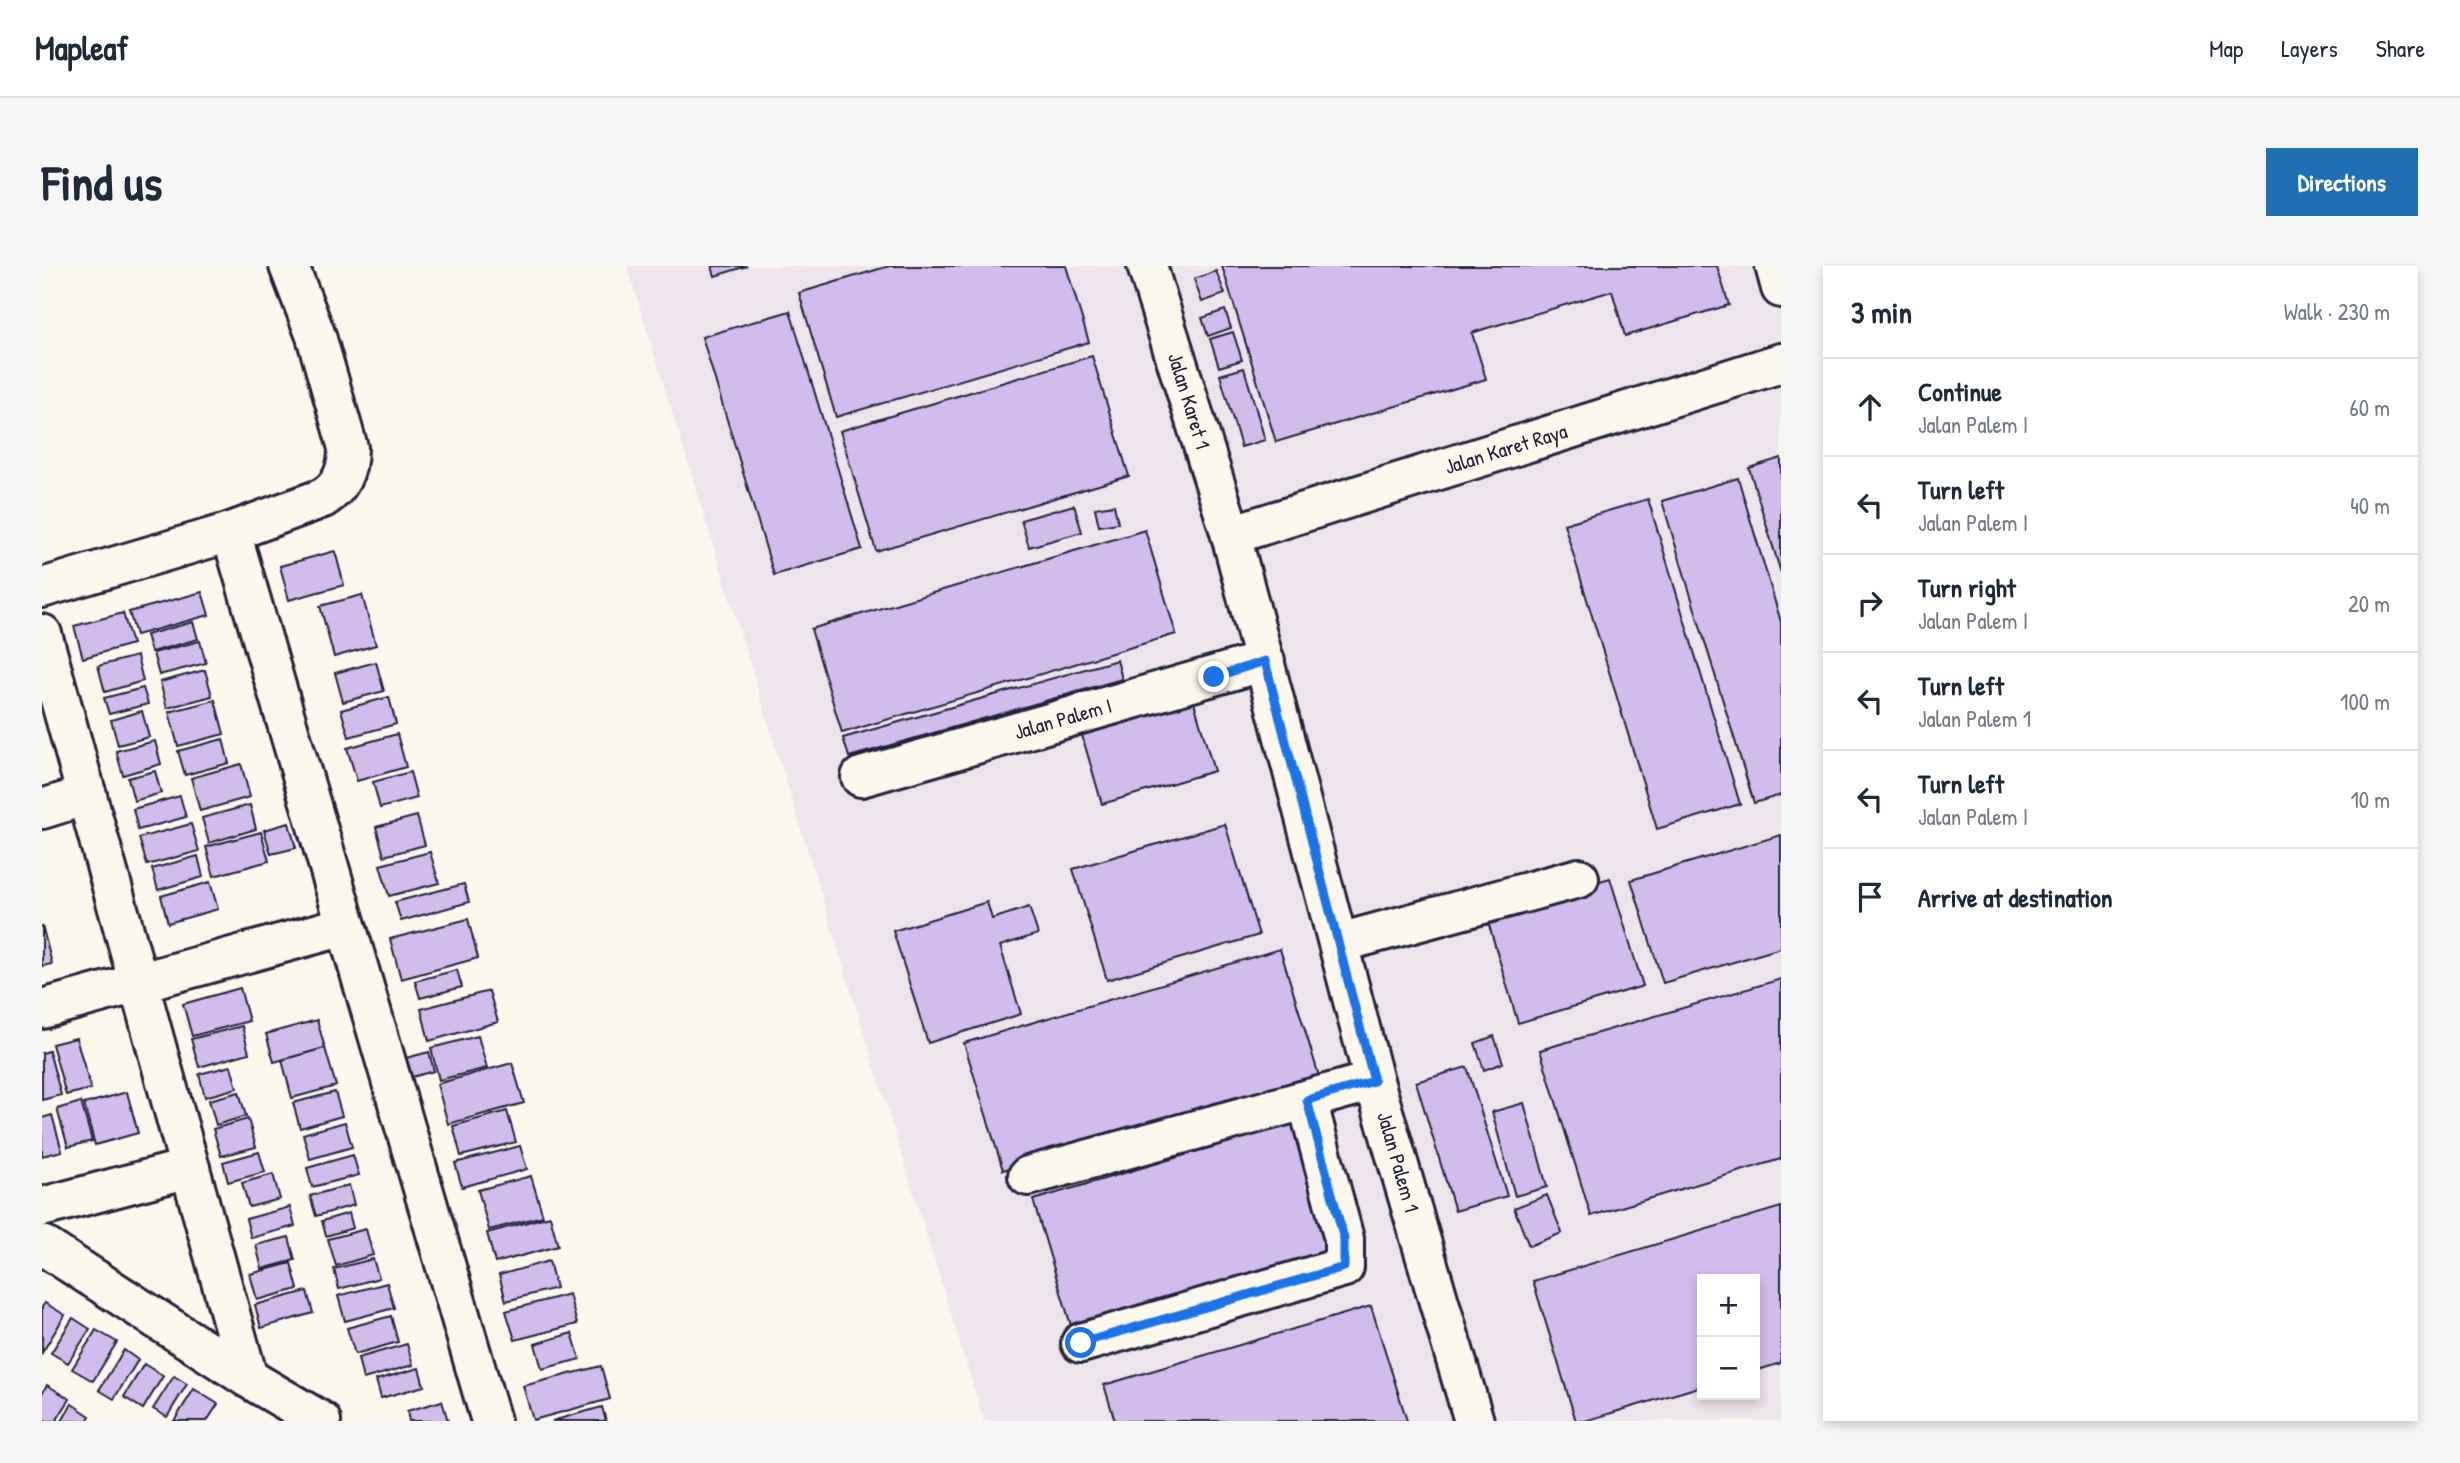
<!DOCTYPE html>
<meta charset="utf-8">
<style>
:root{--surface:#fff;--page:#f6f6f7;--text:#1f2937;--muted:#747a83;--line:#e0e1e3;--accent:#1f6fb2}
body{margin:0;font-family:"Patrick Hand",sans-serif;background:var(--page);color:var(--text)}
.controls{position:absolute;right:21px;bottom:21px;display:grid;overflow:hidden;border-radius:0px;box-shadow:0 4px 10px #0003}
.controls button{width:63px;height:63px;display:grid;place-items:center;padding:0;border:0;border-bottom:2px solid var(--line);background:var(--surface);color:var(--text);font:35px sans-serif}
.stop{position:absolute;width:21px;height:21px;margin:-16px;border:5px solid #1a73e8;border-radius:50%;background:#fff}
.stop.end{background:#1a73e8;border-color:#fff;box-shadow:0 2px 7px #0008}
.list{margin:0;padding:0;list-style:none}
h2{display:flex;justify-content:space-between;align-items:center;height:91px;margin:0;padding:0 28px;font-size:30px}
h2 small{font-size:23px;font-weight:400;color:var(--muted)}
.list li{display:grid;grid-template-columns:46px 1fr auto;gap:21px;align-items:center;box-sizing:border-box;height:98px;padding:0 28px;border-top:2px solid var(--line)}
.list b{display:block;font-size:26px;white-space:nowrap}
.list p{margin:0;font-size:23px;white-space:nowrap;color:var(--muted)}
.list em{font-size:23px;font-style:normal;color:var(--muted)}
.icon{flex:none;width:38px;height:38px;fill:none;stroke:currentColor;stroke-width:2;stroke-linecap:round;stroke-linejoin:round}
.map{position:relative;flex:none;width:1739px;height:1155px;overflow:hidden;border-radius:0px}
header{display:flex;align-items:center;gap:42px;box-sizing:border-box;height:98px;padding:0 35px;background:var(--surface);border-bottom:2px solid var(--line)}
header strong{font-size:33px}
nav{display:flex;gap:38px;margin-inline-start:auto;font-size:24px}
.intro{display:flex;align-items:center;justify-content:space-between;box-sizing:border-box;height:168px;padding:0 42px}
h1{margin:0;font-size:49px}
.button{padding:18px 32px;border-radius:0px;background:var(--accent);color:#fff;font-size:24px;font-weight:700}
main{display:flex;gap:42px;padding:0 42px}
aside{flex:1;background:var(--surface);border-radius:0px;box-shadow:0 4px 10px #0003}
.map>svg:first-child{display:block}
</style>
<header>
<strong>Mapleaf</strong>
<nav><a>Map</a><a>Layers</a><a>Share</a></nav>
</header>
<div class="intro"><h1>Find us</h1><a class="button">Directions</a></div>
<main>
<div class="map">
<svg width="1739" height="1155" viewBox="0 0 1739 1155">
<rect width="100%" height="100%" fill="#fbf7ec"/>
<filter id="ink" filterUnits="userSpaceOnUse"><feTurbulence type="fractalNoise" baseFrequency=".0143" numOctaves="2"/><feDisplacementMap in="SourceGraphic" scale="14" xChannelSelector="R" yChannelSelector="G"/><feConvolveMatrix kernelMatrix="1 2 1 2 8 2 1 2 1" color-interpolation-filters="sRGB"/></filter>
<g filter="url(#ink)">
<path fill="#eee5ec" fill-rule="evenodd" d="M585 0H1739V1155H942ZM1660 1013H1713V1129H1660Z"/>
<g fill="#d1bcec" stroke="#22223b" stroke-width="2">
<path d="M670 0H705L673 10Z"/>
<path d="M847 0H1024L1047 76 794 151 757 27Z"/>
<path d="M1180 0H1675L1687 39 1583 70 1570 25 1442 63 1430 67 1444 113 1234 176Z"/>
<path d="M1174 5 1183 28 1160 36 1152 13Z"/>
<path d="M1183 44 1189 62 1166 70 1160 52Z"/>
<path d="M748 45 820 283 732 309 660 71Z"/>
<path d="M1191 66 1200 94 1177 101 1168 73Z"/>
<path d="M1050 90 1087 210 834 285 798 165Z"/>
<path d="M1202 102 1223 174 1199 181 1178 109Z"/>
<path d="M1739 192V307L1707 202Z"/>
<path d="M1696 212 1739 356V529L1712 537 1620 235Z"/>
<path d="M1606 233 1698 538 1615 563 1522 258Z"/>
<path d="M1032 239 1040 266 987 281 979 254Z"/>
<path d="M1072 239 1076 257 1057 260 1053 242Z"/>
<path d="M1103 264 1134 368 800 467 769 363Z"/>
<path d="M293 285 302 319 247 334 238 300Z"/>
<path d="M160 326 167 349 94 369 87 346Z"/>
<path d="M320 329 334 379 292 391 278 340Z"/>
<path d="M81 347 90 378 41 392 32 360Z"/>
<path d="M151 356 156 373 109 386 104 369Z"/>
<path d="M158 375 164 397 117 409 111 387Z"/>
<path d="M95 390 101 415 63 426 56 400Z"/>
<path d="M1075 394 1080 413 807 491 801 472Z"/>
<path d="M334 396 342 425 301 436 293 407Z"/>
<path d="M163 404 170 430 125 442 118 416Z"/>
<path d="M101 422 106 438 67 448 62 432Z"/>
<path d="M1149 426 1172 505 1060 538 1037 459Z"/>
<path d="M347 431 354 458 307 471 299 444Z"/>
<path d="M173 434 182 468 136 480 127 446Z"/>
<path d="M100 445 107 471 76 479 69 454Z"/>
<path d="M355 468 364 501 315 515 305 482Z"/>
<path d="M181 473 187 497 143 509 136 485Z"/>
<path d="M113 475 119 498 81 509 74 485Z"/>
<path d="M199 498 208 531 158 545 149 512Z"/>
<path d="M113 505 119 527 92 535 86 512Z"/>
<path d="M368 506 375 532 338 542 331 516Z"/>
<path d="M138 530 144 551 96 564 91 543Z"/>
<path d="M208 539 214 563 167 577 160 552Z"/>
<path d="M375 550 383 579 342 590 334 561Z"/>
<path d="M247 557 254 582 229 588 222 564Z"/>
<path d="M149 558 157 585 105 599 97 572Z"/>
<path d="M1183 558 1217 669 1065 714 1031 603Z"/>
<path d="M219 566 227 595 172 610 164 581Z"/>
<path d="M1739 569V682L1621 717 1589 614Z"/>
<path d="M388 586 397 617 347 630 338 599Z"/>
<path d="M156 590 161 611 116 624 110 603Z"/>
<path d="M1568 612 1601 720 1476 757 1444 649Z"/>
<path d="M168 616 176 643 126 657 119 630Z"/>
<path d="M422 618 427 636 359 655 353 636Z"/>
<path d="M945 636 950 653 987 641 996 668 958 680 979 748 886 777 851 665Z"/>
<path d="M426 653 436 692 359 713 348 673Z"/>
<path d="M0 659 10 698 0 700Z"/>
<path d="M1238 683 1277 810 961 904 922 777Z"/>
<path d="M415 704 420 721 378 732 373 715Z"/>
<path d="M1739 713V893L1549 950 1498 784Z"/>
<path d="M198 722 207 755 150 770 141 738Z"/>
<path d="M447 725 456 756 387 775 379 743Z"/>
<path d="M275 754 283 782 232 796 224 768Z"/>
<path d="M200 760 207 787 157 801 149 773Z"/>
<path d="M436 770 445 802 397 814 389 782Z"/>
<path d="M1452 770 1461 797 1442 804 1433 777Z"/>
<path d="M34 772 49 823 24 829 10 778Z"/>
<path d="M283 782 294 820 250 832 240 794Z"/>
<path d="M7 785 19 829 0 834V787Z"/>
<path d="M387 786 392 805 370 811 364 792Z"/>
<path d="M470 797 482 837 406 858 395 818Z"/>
<path d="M189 800 195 822 163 831 157 808Z"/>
<path d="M1425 801 1465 930 1413 945 1374 816Z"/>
<path d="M85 826 96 867 53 879 42 838Z"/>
<path d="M197 826 204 850 174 859 167 834Z"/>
<path d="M293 826 300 850 258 862 251 837Z"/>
<path d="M39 836 50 875 26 881 15 843Z"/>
<path d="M1482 837 1505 921 1473 930 1450 846Z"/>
<path d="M465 845 474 876 419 890 411 860Z"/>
<path d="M10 849 20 885 0 890V852Z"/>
<path d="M206 853 214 881 179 890 171 863Z"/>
<path d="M303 856 310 881 268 893 261 868Z"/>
<path d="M1255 856 1298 997 1034 1076 991 934Z"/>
<path d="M478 880 485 903 420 921 413 897Z"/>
<path d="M217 886 223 906 186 916 181 896Z"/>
<path d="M311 889 317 909 270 921 265 902Z"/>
<path d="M231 908 238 933 207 941 200 917Z"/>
<path d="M489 910 501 950 447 964 436 924Z"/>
<path d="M307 919 312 939 274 950 268 930Z"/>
<path d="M1505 929 1520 967 1487 980 1472 942Z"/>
<path d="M248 941 253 960 209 972 204 953Z"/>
<path d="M1739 941V1097L1713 1105V1013H1660V1120L1543 1155H1534L1491 1015Z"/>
<path d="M307 947 311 962 284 970 280 955Z"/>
<path d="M508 950 516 980 453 997 445 967Z"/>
<path d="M324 963 331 989 294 1000 286 973Z"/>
<path d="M247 971 253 994 220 1003 214 979Z"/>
<path d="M331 993 337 1012 297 1023 292 1003Z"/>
<path d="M507 995 514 1022 464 1035 457 1009Z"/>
<path d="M249 997 256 1023 215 1034 208 1008Z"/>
<path d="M345 1017 352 1042 303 1055 296 1030Z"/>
<path d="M265 1025 271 1047 219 1062 213 1039Z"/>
<path d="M527 1028 535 1058 473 1074 464 1045Z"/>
<path d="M3 1037 23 1049 0 1087V1041Z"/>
<path d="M1329 1040 1365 1155H1073L1062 1119Z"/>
<path d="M349 1050 356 1076 313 1088 305 1062Z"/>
<path d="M31 1052 48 1063 26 1097 9 1087Z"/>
<path d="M54 1064 75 1076 51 1115 30 1103Z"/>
<path d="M530 1067 538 1093 500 1103 493 1078Z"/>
<path d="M365 1078 371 1099 321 1113 316 1092Z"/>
<path d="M82 1084 96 1094 72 1133 57 1124Z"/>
<path d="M102 1098 121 1110 101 1143 82 1131Z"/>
<path d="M559 1100 568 1133 491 1154 481 1120Z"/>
<path d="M377 1102 382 1120 339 1132 334 1114Z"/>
<path d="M132 1110 145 1118 125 1151 111 1143Z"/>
<path d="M5 1119 28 1133 14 1155H0V1127Z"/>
<path d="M152 1123 176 1138 165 1155H132Z"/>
<path d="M400 1135 406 1155H367L365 1145Z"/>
<path d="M30 1138 48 1150 45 1155H20Z"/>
<path d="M560 1141 564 1155H510Z"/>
</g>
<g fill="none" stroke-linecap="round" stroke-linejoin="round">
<defs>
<g id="minor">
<path d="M1105 0 1189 269 1332 815 1432 1155"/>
<path d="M1733 0 1739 22"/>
<path d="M189 266 449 1155"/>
<path d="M1189 269 1739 97"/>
<path d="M0 322 189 266 281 232C300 220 306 203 306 182L274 70 247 0"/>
<path d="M0 368 206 1112"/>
<path d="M819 511 1223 395"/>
<path d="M0 543 45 529"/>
<path d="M1297 677 1537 612"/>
<path d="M0 743 303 660"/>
<path d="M986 910 1332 815"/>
<path d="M0 941 148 902"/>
<path d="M0 979 206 1112 279 1155"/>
<path d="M1039 1077 1302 1001V973L1265 834"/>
</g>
</defs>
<use href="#minor" stroke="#22223b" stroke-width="44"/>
<use href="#minor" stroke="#fbf7ec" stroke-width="38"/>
</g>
</g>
<g fill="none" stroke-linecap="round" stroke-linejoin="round" filter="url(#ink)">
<path stroke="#1a73e8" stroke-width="9" d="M1039 1077 1302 1001V973L1265 834 1332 815 1223 395 1172 411"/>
</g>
<g text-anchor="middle" stroke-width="7" stroke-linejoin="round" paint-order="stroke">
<g font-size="21" fill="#22223b" stroke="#fbf7ec">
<text transform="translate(1147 135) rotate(73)" y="7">Jalan Karet 1</text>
<text transform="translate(1464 183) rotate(-17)" y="7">Jalan Karet Raya</text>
<text transform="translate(1021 453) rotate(-16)" y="7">Jalan Palem I</text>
<text transform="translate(1356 896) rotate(74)" y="7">Jalan Palem 1</text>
</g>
</g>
</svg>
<div class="controls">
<button>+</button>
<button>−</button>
</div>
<div class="stop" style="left:1039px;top:1077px"></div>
<div class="stop end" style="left:1172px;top:411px"></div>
</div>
<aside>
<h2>3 min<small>Walk · 230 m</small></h2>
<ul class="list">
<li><svg class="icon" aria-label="ahead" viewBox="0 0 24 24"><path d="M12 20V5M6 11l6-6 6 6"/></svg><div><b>Continue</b><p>Jalan Palem I</p></div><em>60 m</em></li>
<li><svg class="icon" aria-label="left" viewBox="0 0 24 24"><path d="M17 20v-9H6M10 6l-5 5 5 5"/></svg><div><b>Turn left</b><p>Jalan Palem I</p></div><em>40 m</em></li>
<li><svg class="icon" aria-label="right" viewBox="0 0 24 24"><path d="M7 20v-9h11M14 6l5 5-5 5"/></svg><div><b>Turn right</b><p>Jalan Palem I</p></div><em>20 m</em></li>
<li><svg class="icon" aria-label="left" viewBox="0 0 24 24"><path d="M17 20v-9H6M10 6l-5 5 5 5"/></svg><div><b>Turn left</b><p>Jalan Palem 1</p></div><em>100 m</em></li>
<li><svg class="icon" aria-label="left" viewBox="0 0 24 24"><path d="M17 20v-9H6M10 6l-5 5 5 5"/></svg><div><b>Turn left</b><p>Jalan Palem I</p></div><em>10 m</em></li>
<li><svg class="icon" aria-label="arrive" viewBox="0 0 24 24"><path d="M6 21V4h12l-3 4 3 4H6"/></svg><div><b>Arrive at destination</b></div></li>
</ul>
</aside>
</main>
